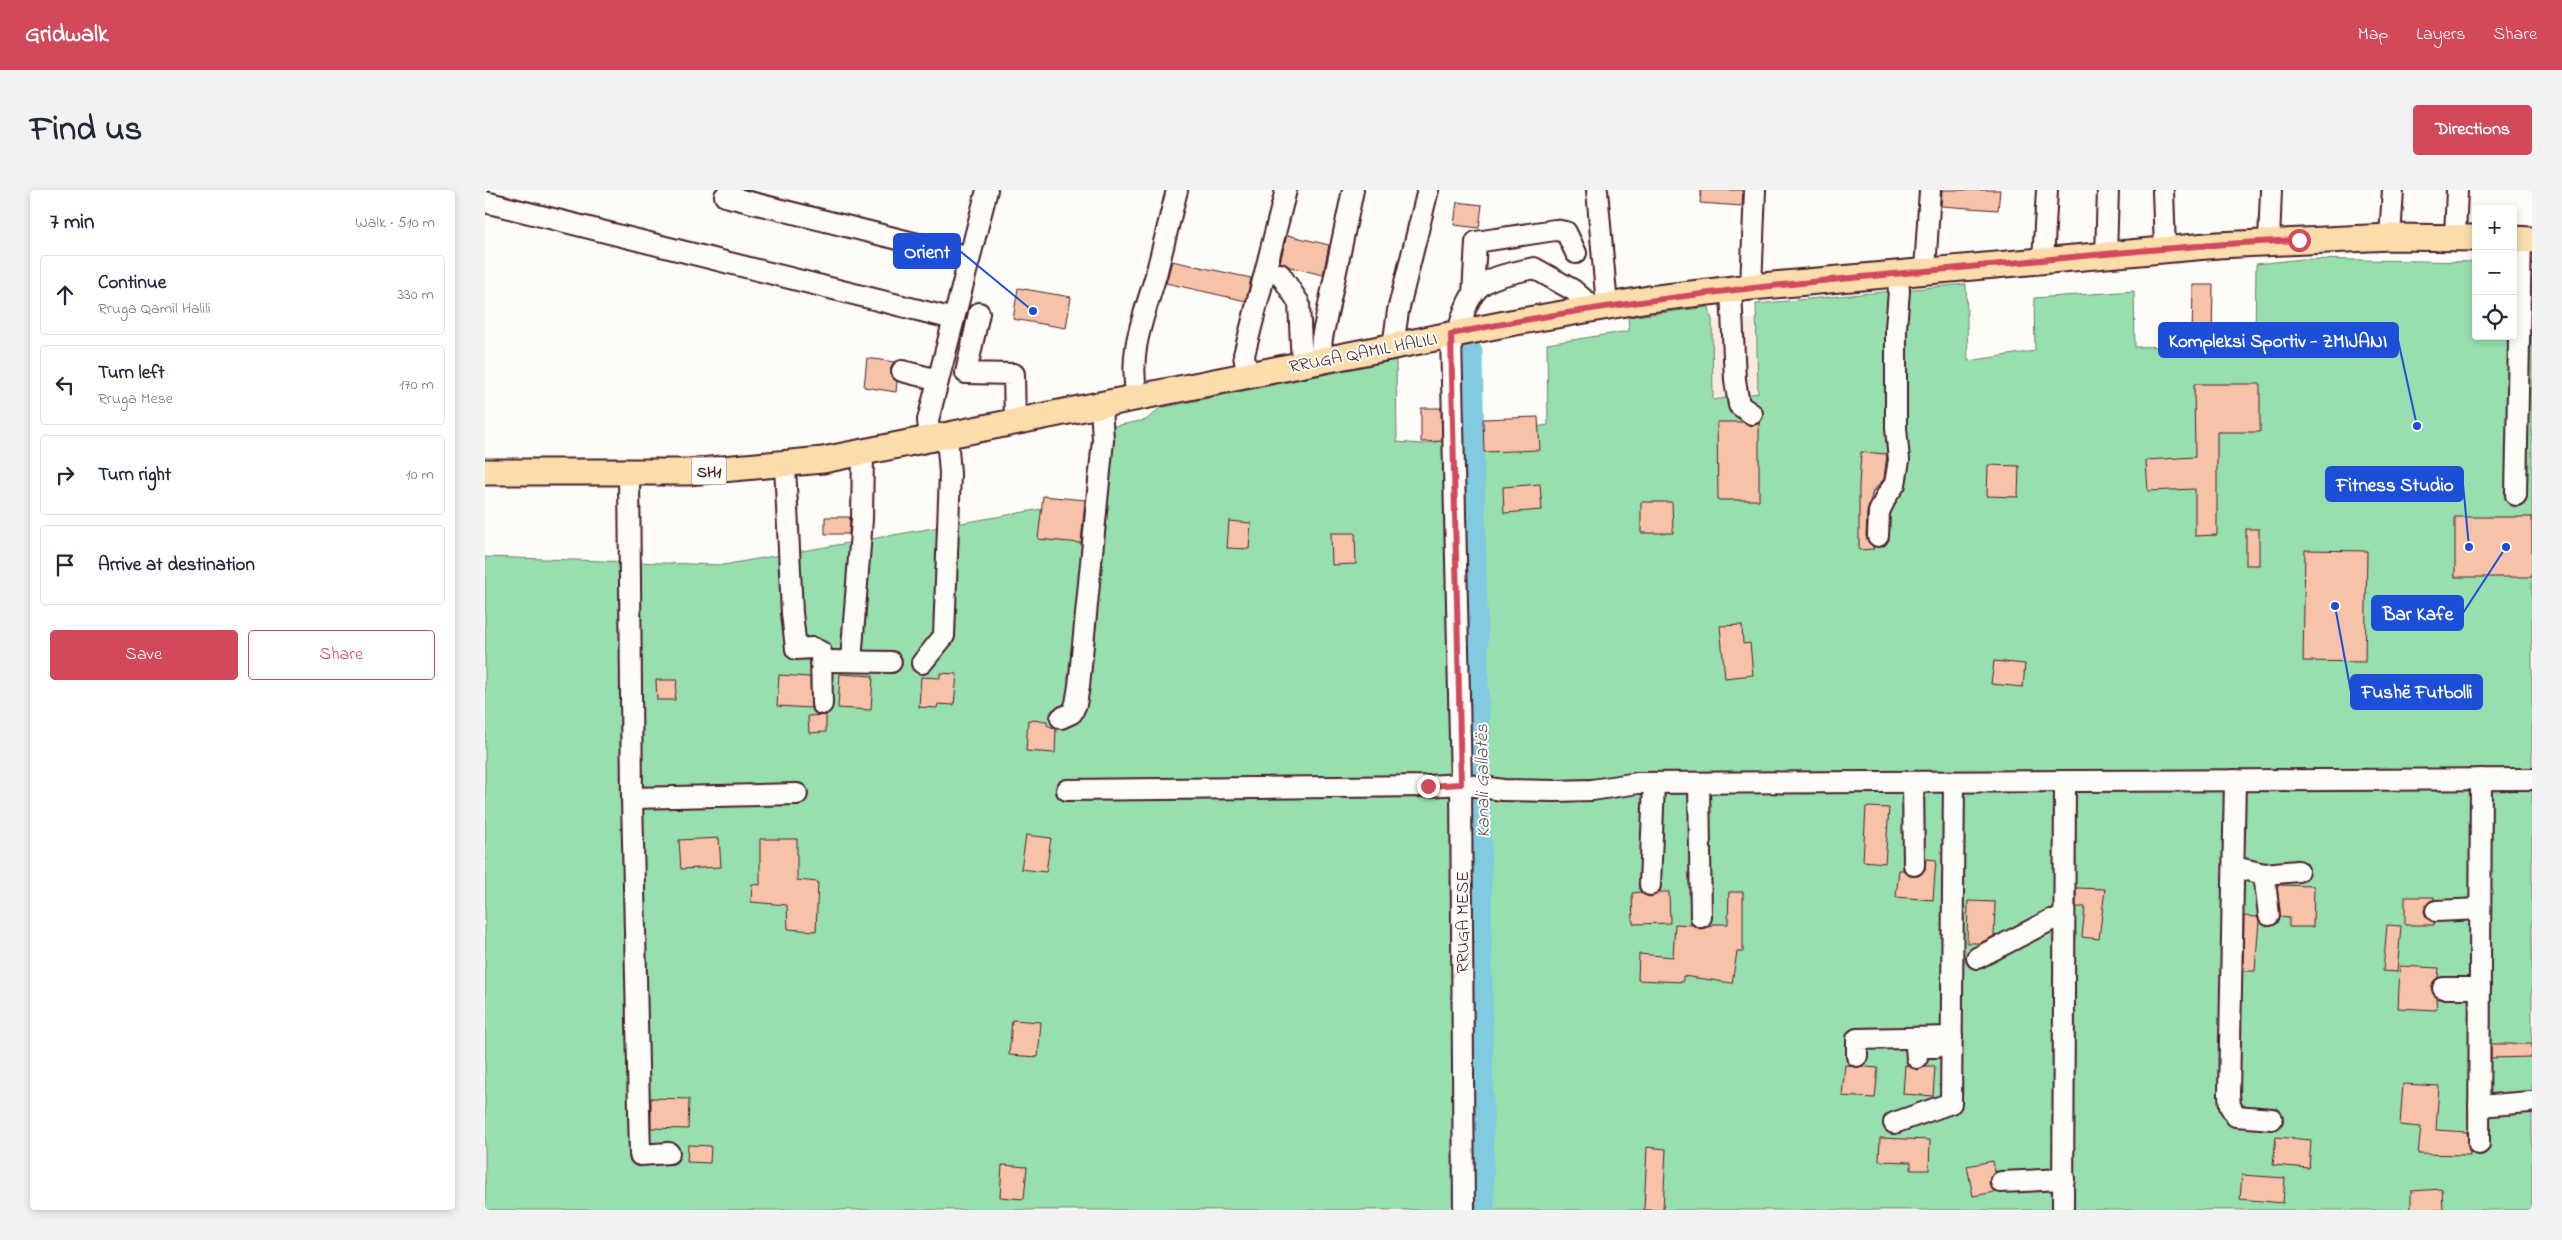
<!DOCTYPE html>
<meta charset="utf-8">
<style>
:root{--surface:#fff;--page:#f2f2f3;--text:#1f2937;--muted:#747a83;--line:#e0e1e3;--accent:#d1495b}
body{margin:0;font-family:"Indie Flower",sans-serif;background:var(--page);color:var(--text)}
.controls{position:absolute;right:15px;top:15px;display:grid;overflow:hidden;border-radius:5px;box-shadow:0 2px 8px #0003}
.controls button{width:45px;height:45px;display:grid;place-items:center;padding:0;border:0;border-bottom:1px solid var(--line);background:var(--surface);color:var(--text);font:25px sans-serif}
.stop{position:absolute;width:15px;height:15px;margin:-11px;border:4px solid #d1495b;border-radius:50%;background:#fff}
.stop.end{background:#d1495b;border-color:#fff;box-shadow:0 1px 5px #0008}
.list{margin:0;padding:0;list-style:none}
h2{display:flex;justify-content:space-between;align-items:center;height:65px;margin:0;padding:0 20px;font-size:21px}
h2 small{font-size:16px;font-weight:400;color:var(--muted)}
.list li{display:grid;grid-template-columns:32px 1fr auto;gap:15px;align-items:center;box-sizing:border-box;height:80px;margin:0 10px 10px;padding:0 10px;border:1px solid var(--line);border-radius:5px}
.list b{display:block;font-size:19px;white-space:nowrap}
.list p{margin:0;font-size:16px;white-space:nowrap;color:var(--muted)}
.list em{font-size:16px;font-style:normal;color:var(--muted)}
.actions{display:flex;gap:10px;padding:15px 20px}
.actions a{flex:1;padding:11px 0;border:1px solid var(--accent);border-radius:5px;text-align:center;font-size:18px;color:var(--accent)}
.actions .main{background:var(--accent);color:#fff}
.icon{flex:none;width:28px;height:28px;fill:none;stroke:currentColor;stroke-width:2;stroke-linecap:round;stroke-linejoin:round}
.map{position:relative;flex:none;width:2047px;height:1020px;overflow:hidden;border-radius:5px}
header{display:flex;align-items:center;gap:30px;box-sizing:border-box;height:70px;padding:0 25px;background:var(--accent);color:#fff}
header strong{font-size:24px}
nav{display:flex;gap:28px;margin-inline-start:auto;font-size:18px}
.intro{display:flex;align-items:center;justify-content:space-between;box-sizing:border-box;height:120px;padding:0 30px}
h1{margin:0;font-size:35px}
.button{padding:12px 22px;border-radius:5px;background:var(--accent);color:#fff;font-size:18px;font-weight:700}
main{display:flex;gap:30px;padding:0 30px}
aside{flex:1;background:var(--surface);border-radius:5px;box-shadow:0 2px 8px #0003}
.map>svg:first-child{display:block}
</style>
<header>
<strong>Gridwalk</strong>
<nav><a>Map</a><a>Layers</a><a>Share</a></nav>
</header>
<div class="intro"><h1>Find us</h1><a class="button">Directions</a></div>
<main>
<aside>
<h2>7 min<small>Walk · 510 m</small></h2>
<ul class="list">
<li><svg class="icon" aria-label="ahead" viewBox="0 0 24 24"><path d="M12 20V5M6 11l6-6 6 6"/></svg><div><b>Continue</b><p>Rruga Qamil Halili</p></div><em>330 m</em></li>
<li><svg class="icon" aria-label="left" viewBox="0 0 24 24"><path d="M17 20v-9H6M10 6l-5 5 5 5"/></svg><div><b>Turn left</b><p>Rruga Mese</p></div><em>170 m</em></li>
<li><svg class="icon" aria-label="right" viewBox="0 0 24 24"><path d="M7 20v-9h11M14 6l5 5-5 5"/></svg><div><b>Turn right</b></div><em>10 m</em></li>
<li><svg class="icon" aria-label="arrive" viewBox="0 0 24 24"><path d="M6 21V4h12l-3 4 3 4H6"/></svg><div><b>Arrive at destination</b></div></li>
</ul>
<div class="actions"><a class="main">Save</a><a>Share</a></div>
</aside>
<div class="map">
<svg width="2047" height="1020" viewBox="0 0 2047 1020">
<rect width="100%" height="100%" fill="#fdfcf7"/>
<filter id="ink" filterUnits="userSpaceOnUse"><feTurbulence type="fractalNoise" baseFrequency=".02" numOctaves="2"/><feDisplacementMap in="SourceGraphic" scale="10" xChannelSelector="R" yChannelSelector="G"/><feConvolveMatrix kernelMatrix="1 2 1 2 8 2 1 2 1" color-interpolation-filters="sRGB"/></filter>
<g filter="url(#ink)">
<path fill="#fbebdf" d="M1271 129 1278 405 1229 316 1227 130Z"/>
<path fill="#97dfae" stroke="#707f6c" d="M1818 69 1991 72V146H2028L2042 98 2047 88V1020H0V367L238 375 619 308 624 237 661 230 675 218 911 170 912 252 937 254 1063 235 1062 154 1144 141 1143 127 1224 117 1227 130 1228 210 1273 203 1271 114 1481 94 1483 171 1550 161 1549 108 1649 101 1650 157 1770 154 1771 74Z"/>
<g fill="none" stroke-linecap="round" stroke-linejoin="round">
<path stroke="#80cbe0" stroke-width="19" d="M988 161 996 580 1000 1020"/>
</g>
<g fill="#f6c2a8" stroke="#4a1f2b">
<path d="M1216 0H1258L1257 16 1215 13Z"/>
<path d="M1457 0H1515L1513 20 1456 16Z"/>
<path d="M972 12 997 15 994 38 969 35Z"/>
<path d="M802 45 844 55 838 85 805 77 795 72Z"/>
<path d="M687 71 766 88 761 111 681 93Z"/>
<path d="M1708 95H1728L1727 151 1707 150Z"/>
<path d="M533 98 586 107 581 138 528 129Z"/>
<path d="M382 168 409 172 406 178V184L412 191 411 202 379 197Z"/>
<path d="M1709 194H1775V242H1732V345L1710 346V299L1663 301 1661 270 1710 267Z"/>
<path d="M936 218H956L957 251 936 252Z"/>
<path d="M1053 227 1055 260 999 262 998 229Z"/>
<path d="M1232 232H1258L1267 236 1274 233V310H1233Z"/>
<path d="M1376 262 1402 264 1399 289 1388 301 1382 322 1381 346 1389 359 1374 360V296Z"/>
<path d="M1503 275 1534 276 1533 307 1502 306Z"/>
<path d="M1055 294 1057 320 1019 323 1018 297Z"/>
<path d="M558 306 600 310 596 353 553 349Z"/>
<path d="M1156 312H1187L1188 343H1156Z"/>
<path d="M340 327H365L364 344H340Z"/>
<rect x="1970" y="327" width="77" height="60"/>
<path d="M744 331 766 333 764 359 742 358Z"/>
<rect x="1761" y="339" width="13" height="36"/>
<path d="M846 343H870L871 374 847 375Z"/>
<path d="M1820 360 1882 361 1880 472 1818 471Z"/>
<path d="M1257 435 1258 454 1265 453 1268 485 1240 488 1235 436Z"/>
<path d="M1509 471 1540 474 1538 497 1506 494Z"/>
<path d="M455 483 472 484 469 515 453 514 452 518 434 517 436 487 455 488Z"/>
<path d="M355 484 388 486 386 520 353 518Z"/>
<path d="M294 485 325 487 326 518 292 516Z"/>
<path d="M171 490H192L190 510H172Z"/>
<path d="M341 525V542L324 543 323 526Z"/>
<path d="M543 530 562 531V535L571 539 570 563 541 561Z"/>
<path d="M1381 617 1404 618 1400 673 1378 671Z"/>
<path d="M541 645 566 648 561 682 536 679Z"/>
<path d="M234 648 236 677 196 679 194 650Z"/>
<path d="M275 649H312V690L333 692 331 741 303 739 302 715 266 712 267 694 275 695Z"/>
<path d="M1441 669 1451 670 1448 710 1411 707 1414 680H1418L1424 686 1435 685 1440 680Z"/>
<path d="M1792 695 1829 696 1828 737H1804V728L1795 727Z"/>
<path d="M1591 698 1620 699 1614 749 1597 747 1600 717H1591Z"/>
<path d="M1156 702 1165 707 1174 702H1184L1185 733 1148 734 1147 703Z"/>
<path d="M1244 702H1258V762H1252L1247 793 1198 786V792L1153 790 1154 764 1188 767 1190 734 1208 735 1216 739 1227 736V734H1243Z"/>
<path d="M1920 707H1949V710L1941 715 1939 721 1941 728 1949 732V735H1920Z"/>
<path d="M1483 711 1510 712 1509 746 1495 753H1482Z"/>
<path d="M1759 726 1772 727 1774 730 1770 781H1758Z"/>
<path d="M1902 735 1916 736 1912 782 1898 781Z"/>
<path d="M1915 776 1954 778 1953 787 1946 798 1952 808 1951 820 1913 818Z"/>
<path d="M527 830 556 832 553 867 524 865Z"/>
<path d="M2006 854H2047V867L2006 868Z"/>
<path d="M1360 875 1393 878 1390 908 1357 906Z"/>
<path d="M1420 875 1433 880 1440 876H1450L1448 906 1418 904Z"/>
<path d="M1918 894 1954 896 1951 940 1982 942 1985 965 1933 964 1936 937 1915 935Z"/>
<path d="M166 908 204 909 203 939 166 938Z"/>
<path d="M1791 947 1826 950 1824 978 1788 975Z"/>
<path d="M1395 948 1445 950 1444 980H1426V972L1394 971Z"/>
<path d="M203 955 226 956 225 973 202 972Z"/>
<path d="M1162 957 1181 959 1178 1020H1159Z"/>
<path d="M1508 971 1510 982 1505 987 1504 993 1510 1002 1488 1006 1482 976Z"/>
<path d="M517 975 542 977 539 1009 515 1007Z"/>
<path d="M1757 985 1800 988 1798 1013 1755 1009Z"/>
<path d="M1957 999 1958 1020H1926V1001Z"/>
</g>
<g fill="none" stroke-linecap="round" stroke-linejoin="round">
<defs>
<g id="minor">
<path d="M1112 0 1122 116"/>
<path d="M1678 0 1680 60"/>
<path d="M240 6 485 67"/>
<path d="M0 12 469 129"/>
<path d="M1905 47 1908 0"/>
<path d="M1970 47 1972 0"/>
<path d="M1784 52 1786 0"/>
<path d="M1621 65 1623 0"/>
<path d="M1558 71 1562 0"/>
<path d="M1440 81 1445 0"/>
<path d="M795 84 814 113 817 175"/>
<path d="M1266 97 1270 0"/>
<path d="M1246 99 1250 190 1254 215 1267 224"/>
<path d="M988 104 991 52 1070 40 1081 42 1091 63"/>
<path d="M494 123 481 183 529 184 530 233"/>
<path d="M973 143C986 90 999 89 1049 78L1088 100 1109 118"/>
<path d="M966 144 976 594 979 1020"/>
<path d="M908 157 913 121 943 0"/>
<path d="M835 171 837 148 868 0"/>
<path d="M417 181 453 190"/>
<path d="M762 185 759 165 801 0"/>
<path d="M652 208C643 161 658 130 671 85 678 57 685 28 692 0"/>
<path d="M445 251 443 230 502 0"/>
<path d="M300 275 307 423 311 459 328 458 336 462 337 514"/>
<path d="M144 284 147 608 155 965 184 963"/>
<path d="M2031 305 2036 49"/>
<path d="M1393 346 1394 322 1402 305 1410 294 1414 270 1411 238V138L1414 101 1412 84"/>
<path d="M347 471 406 472"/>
<path d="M366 471 377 329 378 263"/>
<path d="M437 473 459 446 465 283 462 247"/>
<path d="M576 528 587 523 591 514 594 496 618 250 616 216"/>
<path d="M1750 590 1744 904 1745 916 1751 926 1787 929"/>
<path d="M1428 592 1429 675"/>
<path d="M1214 593 1216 727"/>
<path d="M582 600 943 596 976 594 1018 600 1069 601 1107 600 1153 593 2047 589"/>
<path d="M147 608 312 604"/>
<path d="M1749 677 1779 684 1813 681"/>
<path d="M1779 684 1784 725"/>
<path d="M1165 695 1169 593"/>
<path d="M1951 721 1995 719"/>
<path d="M1492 768 1566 730 1579 729"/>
<path d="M1958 798H1995"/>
<path d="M1372 866V849L1467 847"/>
<path d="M1432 868 1431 857H1452"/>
<path d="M1994 916 2045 912"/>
<path d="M1409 933 1466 913 1469 592"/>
<path d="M1994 954 1996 589"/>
<path d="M1516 992 1579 989"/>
<path d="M1578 1020 1580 591"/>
</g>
<g id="major">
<path d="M2028 49 2047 50"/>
<path d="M0 282H203L338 270 1025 133 1164 109 1266 97 1733 55 1905 47 1991 48"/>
</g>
</defs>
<use href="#minor" stroke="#4a1f2b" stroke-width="24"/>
<use href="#major" stroke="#4a1f2b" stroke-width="29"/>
<use href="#minor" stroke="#fdfcf7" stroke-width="20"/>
<use href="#major" stroke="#faddab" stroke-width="25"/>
</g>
</g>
<g fill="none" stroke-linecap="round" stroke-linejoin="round" filter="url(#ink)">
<path stroke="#d1495b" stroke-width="6" d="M943 596 976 594 966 144C1131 110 1296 94 1463 79 1580 68 1697 55 1814 50"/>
</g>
<g text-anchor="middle" stroke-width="4" stroke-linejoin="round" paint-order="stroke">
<rect fill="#fdfcf7" stroke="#806168" stroke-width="1" x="206.5" y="267.5" width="35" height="27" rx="4"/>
<g font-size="16" font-weight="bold" fill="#4a1f2b">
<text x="224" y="287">SH1</text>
</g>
<g font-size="18" fill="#4a1f2b" stroke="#fdfcf7">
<text transform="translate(878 162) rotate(-11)" y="6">RRUGA QAMIL HALILI</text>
<text transform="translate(977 732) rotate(-90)" y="6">RRUGA MESE</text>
</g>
<g font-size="19" font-style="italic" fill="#5a5361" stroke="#fdfcf7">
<text transform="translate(996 591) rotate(-91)" y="7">Kanali Gallatës</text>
</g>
</g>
<path fill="none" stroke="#1d4ed8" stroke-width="2" d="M548 121L475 61M1932 236L1913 150M1984 357L1978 294M2021 357L1978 423M1850 416L1866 502"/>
<g fill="#1d4ed8" stroke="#fdfcf7" stroke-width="2">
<circle cx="548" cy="121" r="5"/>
<circle cx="1932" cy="236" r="5"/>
<circle cx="1984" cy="357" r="5"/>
<circle cx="2021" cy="357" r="5"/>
<circle cx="1850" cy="416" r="5"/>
</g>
<g fill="#1d4ed8" stroke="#1d4ed8" stroke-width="2">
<rect x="409" y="44" width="66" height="34" rx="5"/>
<rect x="1674" y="133" width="239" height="34" rx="5"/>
<rect x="1841" y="277" width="137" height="34" rx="5"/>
<rect x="1887" y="406" width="91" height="34" rx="5"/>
<rect x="1866" y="485" width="131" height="34" rx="5"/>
</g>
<g font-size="19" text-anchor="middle" font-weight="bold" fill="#fff">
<text x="442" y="68">Orient</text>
<text x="1793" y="157">Kompleksi Sportiv - ZMIJANI</text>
<text x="1910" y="301">Fitness Studio</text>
<text x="1933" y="430">Bar Kafe</text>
<text x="1932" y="508">Fushë Futbolli</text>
</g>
</svg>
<div class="controls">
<button>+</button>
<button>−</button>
<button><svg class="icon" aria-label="locate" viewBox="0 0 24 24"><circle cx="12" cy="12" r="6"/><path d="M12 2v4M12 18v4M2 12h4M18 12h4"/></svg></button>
</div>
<div class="stop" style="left:1814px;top:50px"></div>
<div class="stop end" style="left:943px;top:596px"></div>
</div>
</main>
